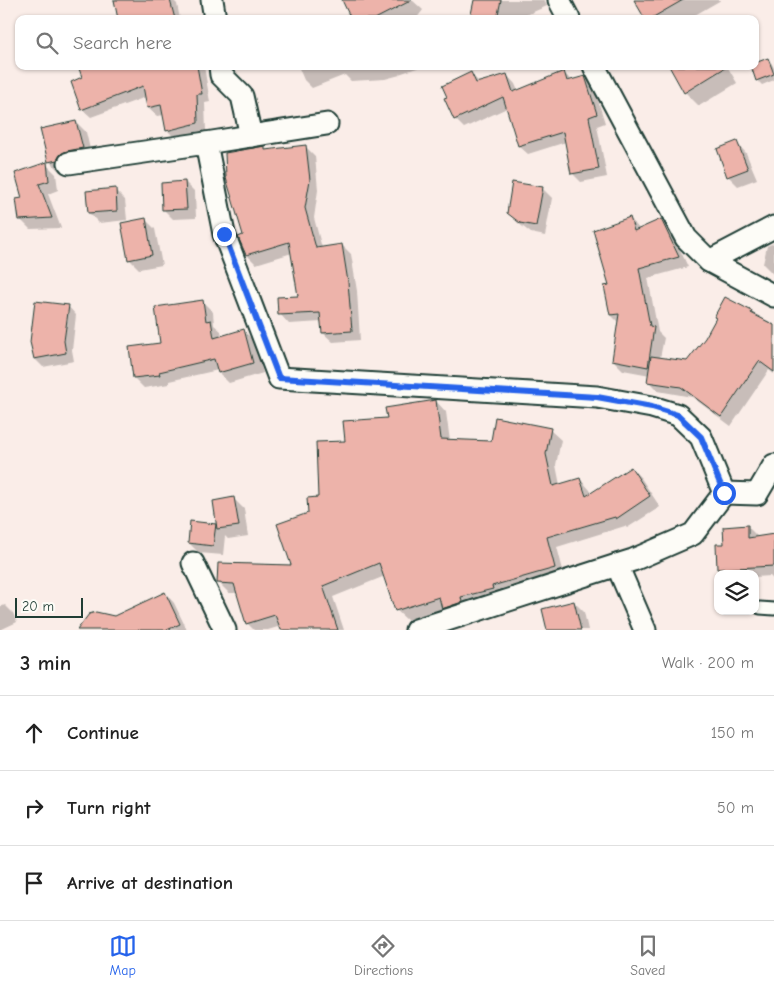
<!DOCTYPE html>
<meta charset="utf-8">
<style>
:root{--surface:#fff;--page:#f2f2f2;--text:#222;--muted:#767676;--line:#e0e0e0;--accent:#2563eb}
body{margin:0;font-family:"Comic Neue",sans-serif;background:var(--page);color:var(--text)}
.controls{position:absolute;right:15px;bottom:15px;display:grid;overflow:hidden;border-radius:10px;box-shadow:0 1px 4px #0004}
.controls button{width:45px;height:45px;display:grid;place-items:center;padding:0;border:0;border-bottom:1px solid var(--line);background:var(--surface);color:var(--text);font:25px sans-serif}
.scale{position:absolute;left:15px;bottom:12px;width:68px;box-sizing:border-box;padding-left:5px;border:2px solid #1f3d34;border-top:0;font-size:14px;line-height:18px;white-space:nowrap;color:#1f3d34;-webkit-text-stroke:4px #fdfcf7;paint-order:stroke}
.stop{position:absolute;width:15px;height:15px;margin:-11px;border:4px solid #2563eb;border-radius:50%;background:#fff}
.stop.end{background:#2563eb;border-color:#fff;box-shadow:0 1px 5px #0008}
.list{margin:0;padding:0;list-style:none}
h2{display:flex;justify-content:space-between;align-items:center;height:65px;margin:0;padding:0 20px;font-size:21px}
h2 small{font-size:16px;font-weight:400;color:var(--muted)}
.list li{display:grid;grid-template-columns:32px 1fr auto;gap:15px;align-items:center;box-sizing:border-box;height:75px;padding:0 20px;border-top:1px solid var(--line)}
.list b{display:block;font-size:19px;white-space:nowrap}
.list em{font-size:16px;font-style:normal;color:var(--muted)}
.icon{flex:none;width:28px;height:28px;fill:none;stroke:currentColor;stroke-width:2;stroke-linecap:round;stroke-linejoin:round}
.map{position:relative;flex:none;width:774px;height:630px;overflow:hidden}
.search{position:absolute;background:var(--surface);box-shadow:0 1px 4px #0004;left:15px;right:15px;top:15px;height:55px;display:flex;align-items:center;gap:12px;box-sizing:border-box;padding:0 18px;border-radius:10px;color:var(--muted);font-size:19px}
.sheet{height:290px;background:var(--surface)}
nav{display:flex;justify-content:space-around;align-items:center;box-sizing:border-box;height:70px;border-top:1px solid var(--line);background:var(--surface);font-size:14px;color:var(--muted)}
nav a{display:grid;justify-items:center;gap:2px}
nav .on{color:var(--accent)}
.map>svg:first-child{display:block}
</style>
<div class="map">
<svg width="774" height="630" viewBox="0 0 774 630">
<rect width="100%" height="100%" fill="#faede8"/>
<filter id="ink" filterUnits="userSpaceOnUse"><feTurbulence type="fractalNoise" baseFrequency=".02" numOctaves="2"/><feDisplacementMap in="SourceGraphic" scale="10" xChannelSelector="R" yChannelSelector="G"/><feConvolveMatrix kernelMatrix="1 2 1 2 8 2 1 2 1" color-interpolation-filters="sRGB"/></filter>
<g filter="url(#ink)">
<g fill="#0003">
<path d="M113 0H173L177 4 180 19H119L115 3Z"/>
<path d="M343 0H412L423 10 416 19H336L352 12Z"/>
<path d="M476 0H544L547 6 517 19H472Z"/>
<path d="M636 0H721L688 19H646Z"/>
<path d="M768 59 772 64 774 68V80L762 85 757 80 755 66Z"/>
<path d="M79 66H204L210 102 205 103 206 131 176 139 167 130 164 115 157 116 148 108 146 97 91 117 82 109 83 78Z"/>
<path d="M298 66H420V67L399 74 400 75 385 79 351 81 345 75 312 88 304 80Z"/>
<path d="M727 66 737 83 699 106 685 92Z"/>
<path d="M563 72 572 81 584 77 593 85 605 123 597 126 607 177 581 182 573 174 566 142 528 154 519 146 507 108 464 128 455 119 471 74 480 83 507 75 515 84 518 91Z"/>
<path d="M76 122 86 132 92 158 67 170 60 172 50 162Z"/>
<path d="M737 143 746 153 757 179 738 186 728 176Z"/>
<path d="M306 147 315 156 318 190 314 218 322 248 342 245 351 254 357 291 360 340 333 342 323 333 322 322 289 324 280 314 299 297 292 253 256 264 247 255 244 236 264 148 267 151Z"/>
<path d="M46 164 56 174 58 190 48 194 61 228 30 229 20 219 24 199Z"/>
<path d="M185 182 195 192 196 218 173 219 163 209Z"/>
<path d="M542 188 552 198 545 236 531 233 518 223 508 213Z"/>
<path d="M115 190 125 200 127 220 99 223 89 213Z"/>
<path d="M630 218 640 230 661 220 671 230 688 267 648 278 658 332 664 338 660 358 687 363 706 338 717 318 725 298 774 324V374L769 370 731 426 692 397 658 391 648 381 650 375 623 370 613 360 619 323 611 315 610 286Z"/>
<path d="M145 219 155 229 162 265 139 269 129 259Z"/>
<path d="M774 243V275L763 264 767 246Z"/>
<path d="M203 302 213 312 214 325 221 331 222 337 244 331 254 341 263 373 229 383 219 373 218 370 169 381V384L144 388 134 378 161 344Z"/>
<path d="M68 306 76 315 72 350 74 361 43 367 35 359Z"/>
<path d="M436 401 446 412 450 441 492 443 550 430 561 440 556 465 560 485 580 479 590 490 592 494 631 468 641 478 660 507 627 528 625 526 557 547 565 578 453 618 443 609 407 620 396 610 385 576 333 597 344 630H282L281 626 268 630H254L247 623 238 593H229L218 582 293 567 309 514 319 498 346 442 388 419Z"/>
<path d="M234 499 244 509 248 536 228 539 225 536 223 555 199 553 189 543 215 525 218 528Z"/>
<path d="M747 526 757 536V538L774 536V580L770 576 755 577V574H723L718 569 726 545Z"/>
<path d="M165 593 174 603 187 630H79L114 617Z"/>
<path d="M574 602 584 612 588 630H548Z"/>
<path d="M5 605 13 613 17 622 0 630V607Z"/>
</g>
<g fill="#edb3aa" stroke="#1f3d34">
<path d="M114 0H170L175 19H118Z"/>
<path d="M342 0H412L375 19H351Z"/>
<path d="M474 0H501L497 19H470Z"/>
<path d="M634 0H683L650 19H645Z"/>
<path d="M768 58 774 74 756 81 751 66H755V63Z"/>
<path d="M78 66H197L202 94H197L198 123 166 131 161 105 147 108 143 86 81 110 71 82 82 77Z"/>
<path d="M669 66H728L684 93Z"/>
<path d="M564 71 567 81 585 76 597 114 589 117 599 169 571 174 563 132 518 146 503 97 454 120 444 98 447 97 442 86 471 72 476 83 507 74 513 92Z"/>
<path d="M76 121 83 148 67 151 61 154 57 160 48 162 40 129Z"/>
<path d="M737 141 748 169 727 177 717 149Z"/>
<path d="M306 145 310 180 305 208 316 248 342 244 348 282 352 331 322 333 320 313 278 315 277 297 298 296 289 242 246 255 238 237 243 235 226 178 225 153 265 146V150Z"/>
<path d="M47 162 49 181 39 184 52 218 19 220 16 199 22 198 15 173Z"/>
<path d="M185 181 187 209 162 210 161 183Z"/>
<path d="M512 182 543 187 536 226 520 223 507 213Z"/>
<path d="M116 188 117 211 88 213 86 191Z"/>
<path d="M630 217 634 231 661 219 679 257 639 268 650 326 654 327 648 367 612 360 619 314 610 315 604 286 609 285 593 230Z"/>
<path d="M146 218 152 255 128 260 121 223Z"/>
<path d="M725 297 752 311 751 313 774 325V372L759 361 721 417 681 387 647 382 651 356 687 361 705 338 716 318 714 317Z"/>
<path d="M203 300 206 321 211 320 214 338 244 329 253 363 218 373 214 359 159 372 160 375 133 378 129 347 160 343 155 307Z"/>
<path d="M35 301 69 305 64 341 66 353 34 359 30 342Z"/>
<path d="M436 400 441 439 491 441 495 417 551 428 546 454 553 486 580 478 586 496 631 467 650 496 616 519 615 517 547 537 555 568 492 586 493 589 461 597 462 602 442 609 439 597 395 611 379 563 323 586 338 630H281L275 615 246 624 234 584 217 583 218 563 291 565 277 524 308 513 307 498 318 497 316 442 345 441 343 421 387 418 385 408Z"/>
<path d="M234 497 239 526 217 529 213 501Z"/>
<path d="M190 521 216 524 213 546 188 543Z"/>
<path d="M748 525V538L774 534V566L717 569 716 544H724L723 527Z"/>
<path d="M165 592 180 624 167 630H77L89 614 96 612 114 616Z"/>
<path d="M574 601 581 630H547L542 609Z"/>
</g>
<g fill="none" stroke-linecap="round" stroke-linejoin="round">
<defs>
<path id="lane" d="M760 608 774 609"/>
<g id="street">
<path d="M212 0 215 19"/>
<path d="M559 0 569 19"/>
<path d="M220 66 221 75 242 96 251 136"/>
<path d="M594 66 686 238 709 261 774 296"/>
<path d="M206 143 224 234 279 378 597 397 652 407 678 415 701 437 724 493 693 534 633 560 617 565 416 630"/>
<path d="M69 163 206 143 327 124"/>
<path d="M709 261 774 227"/>
<path d="M724 493 757 494 774 465"/>
<path d="M193 563 225 630"/>
<path d="M617 565 645 630"/>
</g>
</defs>
<use href="#lane" stroke="#1f3d34" stroke-width="15"/>
<use href="#street" stroke="#1f3d34" stroke-width="25"/>
<use href="#lane" stroke="#fdfcf7" stroke-width="11"/>
<use href="#street" stroke="#fdfcf7" stroke-width="21"/>
</g>
</g>
<g fill="none" stroke-linecap="round" stroke-linejoin="round" filter="url(#ink)">
<path stroke="#2563eb" stroke-width="6" d="M224 234 279 378 597 397 652 407 678 415 701 437 724 493"/>
</g>
</svg>
<div class="controls">
<button><svg class="icon" aria-label="layers" viewBox="0 0 24 24"><path d="M12 4l9 5-9 5-9-5zM3 14l9 5 9-5"/></svg></button>
</div>
<div class="scale">20 m</div>
<div class="stop" style="left:724px;top:493px"></div>
<div class="stop end" style="left:224px;top:234px"></div>
<div class="search"><svg class="icon" aria-label="search" viewBox="0 0 24 24"><circle cx="10" cy="10" r="6"/><path d="M15 15l6 6"/></svg>Search here</div>
</div>
<section class="sheet">
<h2>3 min<small>Walk · 200 m</small></h2>
<ul class="list">
<li><svg class="icon" aria-label="ahead" viewBox="0 0 24 24"><path d="M12 20V5M6 11l6-6 6 6"/></svg><div><b>Continue</b></div><em>150 m</em></li>
<li><svg class="icon" aria-label="right" viewBox="0 0 24 24"><path d="M7 20v-9h11M14 6l5 5-5 5"/></svg><div><b>Turn right</b></div><em>50 m</em></li>
<li><svg class="icon" aria-label="arrive" viewBox="0 0 24 24"><path d="M6 21V4h12l-3 4 3 4H6"/></svg><div><b>Arrive at destination</b></div></li>
</ul>
</section>
<nav>
<a class="on"><svg class="icon" aria-label="map" viewBox="0 0 24 24"><path d="M3 6l6-2 6 2 6-2v14l-6 2-6-2-6 2zM9 4v14M15 6v14"/></svg>Map</a>
<a><svg class="icon" aria-label="directions" viewBox="0 0 24 24"><path d="M12 3l9 9-9 9-9-9zM9 14v-3h6M13 9l2 2-2 2"/></svg>Directions</a>
<a><svg class="icon" aria-label="saved" viewBox="0 0 24 24"><path d="M7 4h10v16l-5-4-5 4z"/></svg>Saved</a>
</nav>
